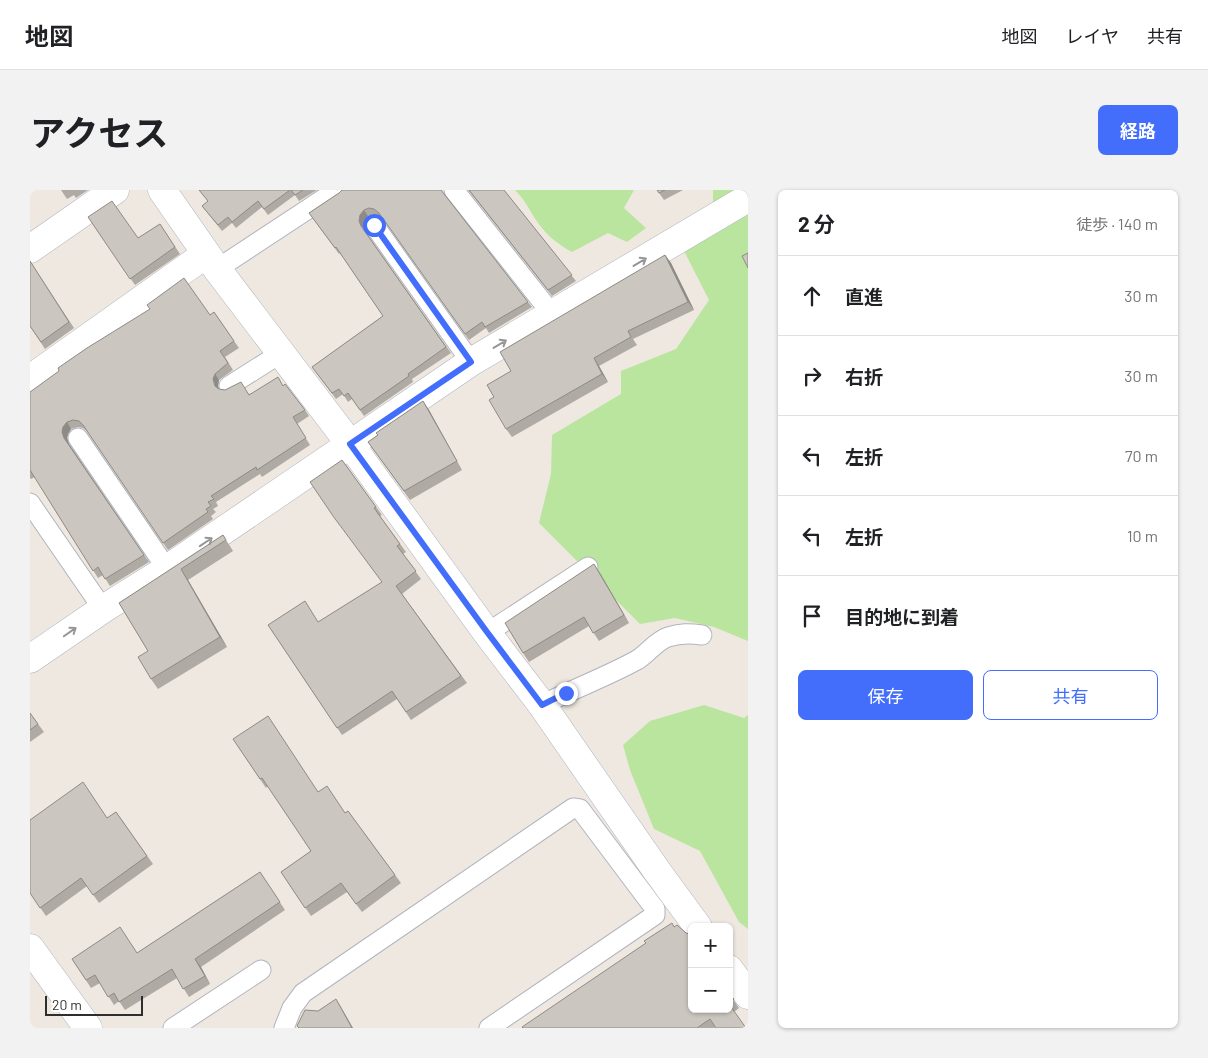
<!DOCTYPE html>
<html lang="ja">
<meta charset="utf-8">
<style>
:root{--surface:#fff;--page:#f2f2f2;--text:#202124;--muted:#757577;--line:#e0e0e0;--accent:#426efb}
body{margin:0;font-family:Barlow,"Noto Sans JP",sans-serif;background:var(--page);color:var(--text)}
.controls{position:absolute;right:15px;bottom:15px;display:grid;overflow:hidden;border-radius:8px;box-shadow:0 1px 4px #0004}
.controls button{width:45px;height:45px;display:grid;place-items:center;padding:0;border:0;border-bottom:1px solid var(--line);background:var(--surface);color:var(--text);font:25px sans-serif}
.scale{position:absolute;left:15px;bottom:12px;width:98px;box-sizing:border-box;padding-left:5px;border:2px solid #2e2e2e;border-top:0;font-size:14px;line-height:18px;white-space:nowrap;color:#2e2e2e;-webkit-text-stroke:4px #fff;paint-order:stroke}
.stop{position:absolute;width:15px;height:15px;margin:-11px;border:4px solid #426efb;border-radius:50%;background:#fff}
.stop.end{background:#426efb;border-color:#fff;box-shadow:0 1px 5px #0008}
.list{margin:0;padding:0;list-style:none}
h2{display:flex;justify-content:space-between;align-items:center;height:65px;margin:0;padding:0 20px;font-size:21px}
h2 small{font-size:16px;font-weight:400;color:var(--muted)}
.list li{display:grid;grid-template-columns:32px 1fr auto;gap:15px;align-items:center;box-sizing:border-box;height:80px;padding:0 20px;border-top:1px solid var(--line)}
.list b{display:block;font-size:19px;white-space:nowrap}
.list em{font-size:16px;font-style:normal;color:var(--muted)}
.actions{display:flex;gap:10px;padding:15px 20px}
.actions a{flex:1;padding:11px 0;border:1px solid var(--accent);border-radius:8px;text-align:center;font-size:18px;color:var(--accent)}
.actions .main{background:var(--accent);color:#fff}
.icon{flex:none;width:28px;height:28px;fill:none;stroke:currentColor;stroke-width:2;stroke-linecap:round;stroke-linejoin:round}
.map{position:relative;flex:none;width:718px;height:838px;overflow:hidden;border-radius:8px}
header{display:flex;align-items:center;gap:30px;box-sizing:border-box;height:70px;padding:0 25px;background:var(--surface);border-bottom:1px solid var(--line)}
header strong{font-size:24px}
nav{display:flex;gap:28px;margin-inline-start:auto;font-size:18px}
.intro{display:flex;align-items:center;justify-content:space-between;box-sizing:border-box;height:120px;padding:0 30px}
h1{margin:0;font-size:35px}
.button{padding:12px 22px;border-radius:8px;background:var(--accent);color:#fff;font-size:18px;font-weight:700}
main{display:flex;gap:30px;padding:0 30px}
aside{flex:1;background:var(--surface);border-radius:8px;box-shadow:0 1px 4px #0004}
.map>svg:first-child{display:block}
</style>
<header>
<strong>地図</strong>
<nav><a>地図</a><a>レイヤ</a><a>共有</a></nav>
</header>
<div class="intro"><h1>アクセス</h1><a class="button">経路</a></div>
<main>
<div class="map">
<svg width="718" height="838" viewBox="0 0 718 838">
<rect width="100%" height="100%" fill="#efe8e1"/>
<g fill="#bae59e">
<path d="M485 0H604L594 18 616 38 597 52 578 43 542 62C527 54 515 44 506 30 499 19 494 9 485 0Z"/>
<path d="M683 0H718V451L684 437 645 428 610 434 509 333 521 284 522 245 591 204V181L646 159 679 110 652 57 683 16Z"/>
<path d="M674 515 714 528 718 525V739L709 732 670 661 624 639 600 580 593 555 620 531Z"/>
</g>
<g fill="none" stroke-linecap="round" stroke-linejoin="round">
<defs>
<g id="lane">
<path d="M424 0 522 124"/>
<path d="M344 35 441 172"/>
<path d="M187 79 307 0"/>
<path d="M199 196 251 163"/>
<path d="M48 248 137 379"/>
<path d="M0 313 73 419"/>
<path d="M457 443 558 377"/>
<path d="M512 515C543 499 576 487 607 470 617 464 626 451 638 447 650 443 659 443 672 445"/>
<path d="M143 838 231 780"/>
<path d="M254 838 262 818 273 803 543 618 550 619 625 719V725L459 838"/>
</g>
<g id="street">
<path d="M132 0 187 79 320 254 457 443 512 515 627 681 668 737"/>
<path d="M0 59 85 0"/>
<path d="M0 189 176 64"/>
<path d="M0 469 73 419 137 379 441 172 718 8"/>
<path d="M0 758 58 838"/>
<path d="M699 779 718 805"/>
</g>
</defs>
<use href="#lane" stroke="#b1b4be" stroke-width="21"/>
<use href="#street" stroke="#b1b4be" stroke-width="29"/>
<use href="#lane" stroke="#fff" stroke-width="19"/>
<use href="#street" stroke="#fff" stroke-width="28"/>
</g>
<g fill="#afaaa4">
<path d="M31 0H58L46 8 44 5 37 9Z"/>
<path d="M169 0H287L269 11 265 5 238 25 232 17 206 38 202 33 192 41 172 16 178 11Z"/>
<path d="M438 0H472L546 91 522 106Z"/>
<path d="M627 0H653L634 10Z"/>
<path d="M413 2 414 5 502 117 459 143 456 138 439 150 353 28 348 25 343 24 338 26 334 31 333 37 335 41 421 163 382 189 383 192 334 226 322 209 318 212 313 204 306 209 282 177 353 126 310 63 309 64 279 23 309 3Z"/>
<path d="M58 27 108 48 130 34 150 64 105 95Z"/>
<path d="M635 65 641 73 664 120 603 149 607 155 569 176 578 192 482 247 476 239 464 207 481 181Z"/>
<path d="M0 71 44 138 15 159 0 136Z"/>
<path d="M184 122 209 158 195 167 203 180 189 190 188 196 189 199 219 204 254 196 275 220 279 226 267 234 280 255 232 287 230 284 186 312 188 316 183 319 186 322 181 326 183 329 138 360 57 241 53 238 48 237 41 239 38 244 37 248 39 254 119 372 80 396 73 385 68 388 5 287 1 289 0 288V202L180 125Z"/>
<path d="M393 211 399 220 432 280 380 310 338 252Z"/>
<path d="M312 270 352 325 350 326 376 362 373 364 391 389 372 404 437 493 381 530 367 509 312 545 238 435 289 432 352 392Z"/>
<path d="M193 345 203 361 158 390 197 457 128 499 121 489 118 461 89 413Z"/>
<path d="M570 383 599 433 569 451 559 436 499 472 493 463Z"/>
<path d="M0 523 14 542 0 552Z"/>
<path d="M203 549 289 602 315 623 318 621 371 693 332 722 317 702 281 726 251 682 281 661 238 596 236 598Z"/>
<path d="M86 622 123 674 69 713 57 696 16 726 0 703V630L78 628Z"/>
<path d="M230 682 255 720 171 777 180 794 159 807 147 788 95 820 89 811 84 815 70 793 61 798 42 769 107 763Z"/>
<path d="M699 804 709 818 684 838H493L699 819Z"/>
</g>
<g fill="#8e8b86">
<path d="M334 20 338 26 334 31 333 37 335 42 331 36 329 31 330 25Z"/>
<path d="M635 65 641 73 664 120 658 112Z"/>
<path d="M564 168 569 176 578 192 572 184Z"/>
<path d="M185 184 189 190 188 196 190 202 185 196 183 189Z"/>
<path d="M393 211 399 220 432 280 427 271Z"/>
<path d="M37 232 41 239 38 244 37 248 39 254 119 372 34 248 32 242 33 237Z"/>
<path d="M564 374 570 383 599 433 594 425Z"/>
<path d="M151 379 158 390 197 457 190 447Z"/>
<path d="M165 769 171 777 180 794 175 786Z"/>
<path d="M306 809 311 817 323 838H322Z"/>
</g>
<g fill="#cbc6bf" stroke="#8e8b86">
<path d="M169 0H260L234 19 228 11 202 32 198 27 188 35 172 16 178 11Z"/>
<path d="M261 0H273L265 5Z"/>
<path d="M312 0H411L498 112 455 137 452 132 435 144 349 23 344 19 339 18 334 20 330 25 329 31 331 36 416 157 378 184 379 186 330 220 318 203 314 206 309 199 302 203 282 177 353 126 306 57 305 58 279 23 309 3Z"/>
<path d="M439 0H474L542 85 518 100Z"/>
<path d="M627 0H635L629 3Z"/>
<path d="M82 11 108 48 130 34 145 57 100 89 58 27Z"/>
<path d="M718 63V78L712 66Z"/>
<path d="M635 65 658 112 598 141 601 147 564 168 572 184 476 239 459 210 464 207 457 195 481 181 470 162Z"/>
<path d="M0 71 39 132 11 152 0 136Z"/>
<path d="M154 88 180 125 184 122 204 151 190 161 198 173 185 184 183 189 185 196 189 199 195 200 211 192 219 205 248 187 253 196 255 194 275 220 263 227 276 248 227 280 226 277 181 306 184 309 178 312 181 316 176 319 178 322 133 353 53 235 49 231 43 230 37 232 33 237 32 242 34 248 114 365 75 389 68 377 63 381 0 280V202L29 181 28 178 57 158 120 119 117 115Z"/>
<path d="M393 211 427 271 374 301 338 252 348 245 346 243Z"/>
<path d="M312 270 346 317 344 318 370 354 367 356 386 381 366 396 431 486 376 522 362 501 307 538 238 435 275 411 288 432 352 392 303 326 280 292Z"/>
<path d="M193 345 196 350 151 379 190 447 121 489 108 467 118 461 89 413Z"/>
<path d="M564 374 594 425 563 443 554 427 493 463 475 433Z"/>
<path d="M0 523 8 534 0 540Z"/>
<path d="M238 526 288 602 297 596 315 623 318 621 365 685 326 714 311 693 275 718 251 682 281 661 232 588 230 589 203 549Z"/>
<path d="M53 592 77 628 86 622 117 666 63 705 51 688 10 718 0 703V629V630Z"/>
<path d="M230 682 250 712 165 769 175 786 153 799 142 779 89 812 84 803 78 807 65 785 56 790 42 769 90 737 107 763Z"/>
<path d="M642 733 644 737 647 735 656 743 660 744 662 747V819H699V814L716 838H686L680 829 667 838H493L492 837 616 753 614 751Z"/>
<path d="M699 804 704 809 699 812Z"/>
<path d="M306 809 322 838H269L267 836 275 820 288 821Z"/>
</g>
<defs><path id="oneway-shaft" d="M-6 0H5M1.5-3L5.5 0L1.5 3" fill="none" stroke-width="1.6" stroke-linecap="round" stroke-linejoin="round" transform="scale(1.25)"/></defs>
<g stroke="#969696">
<use href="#oneway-shaft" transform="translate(610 72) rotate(-31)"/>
<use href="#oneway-shaft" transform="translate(470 154) rotate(-31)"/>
<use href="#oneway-shaft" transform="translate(176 352) rotate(-34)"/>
<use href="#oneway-shaft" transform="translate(40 442) rotate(-35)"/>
</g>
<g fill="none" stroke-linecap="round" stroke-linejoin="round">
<path stroke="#426efb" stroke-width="6" d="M344 35 441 172 320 254 457 442 512 515 536 503"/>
</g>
</svg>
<div class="controls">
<button>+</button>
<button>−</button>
</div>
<div class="scale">20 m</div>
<div class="stop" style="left:344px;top:35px"></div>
<div class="stop end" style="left:536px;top:503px"></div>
</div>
<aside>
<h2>2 分<small>徒歩 · 140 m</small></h2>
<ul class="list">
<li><svg class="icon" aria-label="ahead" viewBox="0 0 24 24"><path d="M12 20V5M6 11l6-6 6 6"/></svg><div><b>直進</b></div><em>30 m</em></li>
<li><svg class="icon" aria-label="right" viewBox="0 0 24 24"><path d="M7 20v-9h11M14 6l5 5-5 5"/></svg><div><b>右折</b></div><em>30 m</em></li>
<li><svg class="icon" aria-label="left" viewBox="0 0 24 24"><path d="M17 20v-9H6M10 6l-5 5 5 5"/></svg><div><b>左折</b></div><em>70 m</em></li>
<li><svg class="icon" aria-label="left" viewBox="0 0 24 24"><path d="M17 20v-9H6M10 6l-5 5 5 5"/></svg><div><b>左折</b></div><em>10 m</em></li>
<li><svg class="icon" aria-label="arrive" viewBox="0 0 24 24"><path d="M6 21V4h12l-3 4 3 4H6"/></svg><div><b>目的地に到着</b></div></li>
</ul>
<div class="actions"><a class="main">保存</a><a>共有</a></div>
</aside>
</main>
